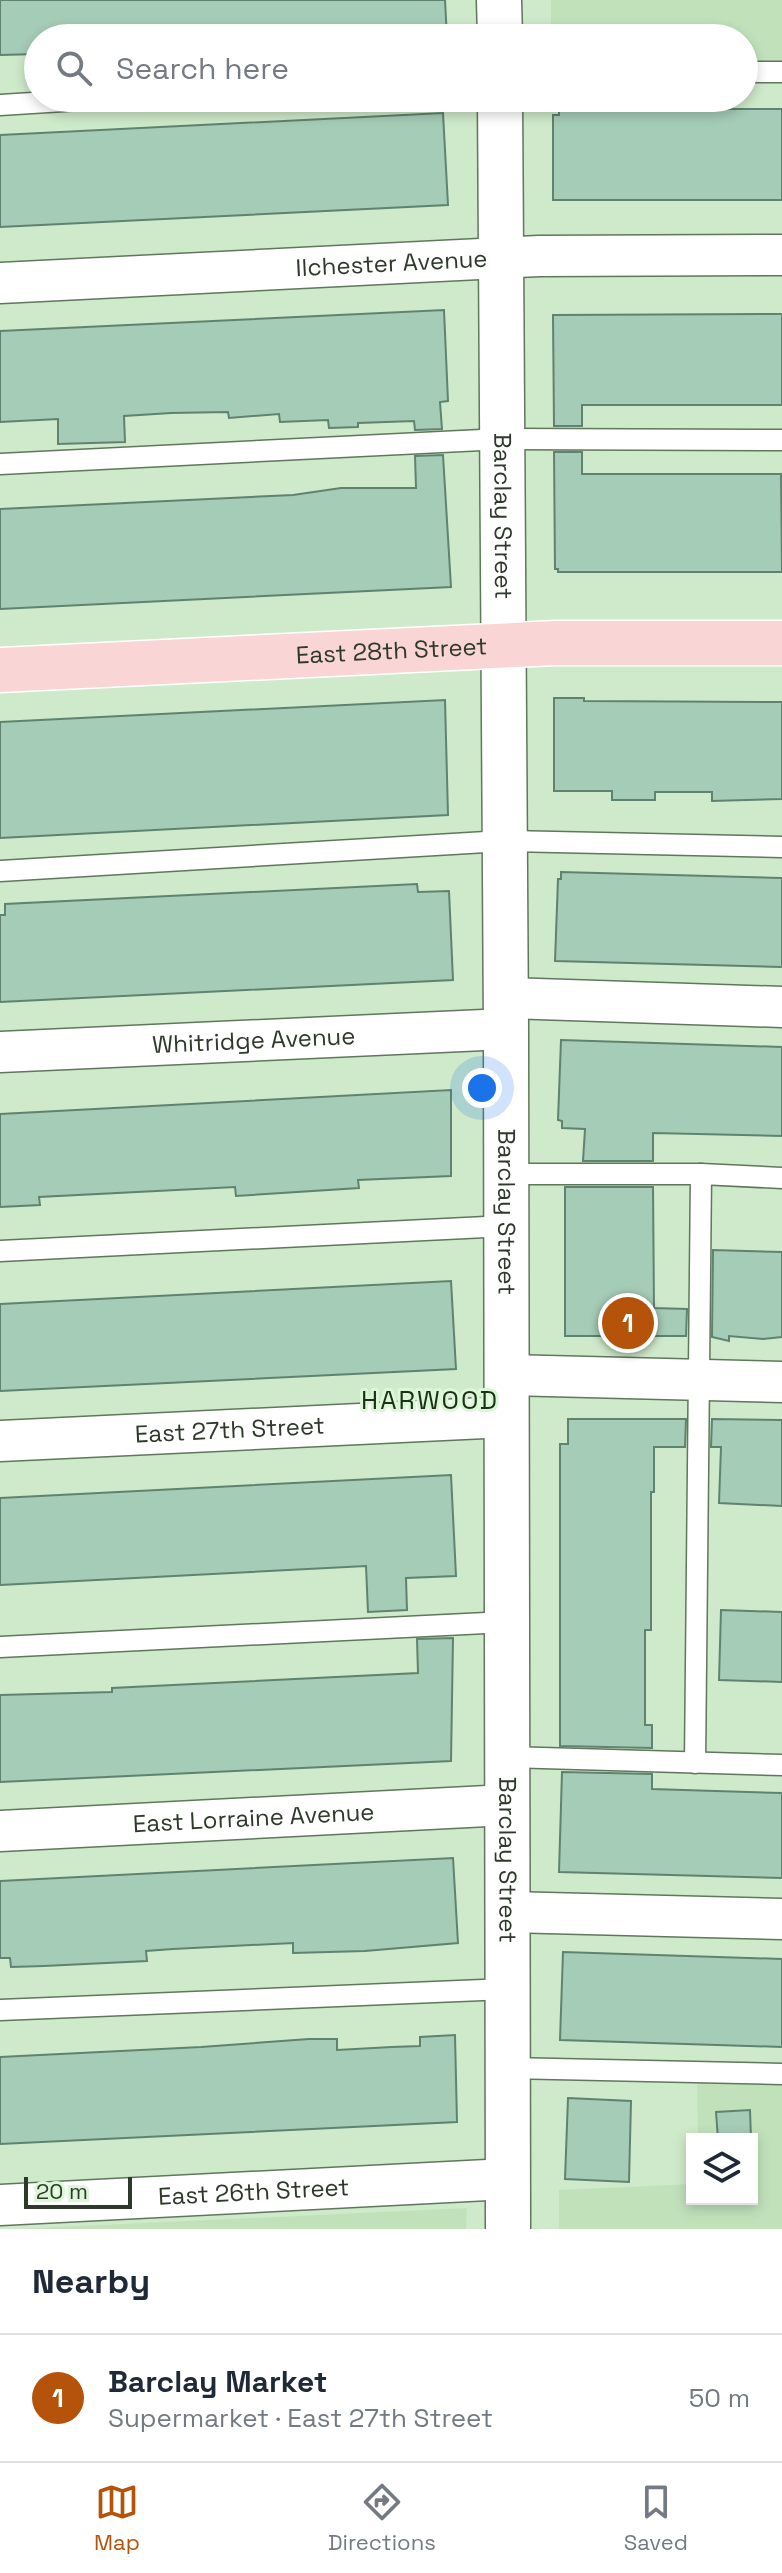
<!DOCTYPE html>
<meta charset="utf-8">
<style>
:root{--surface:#fff;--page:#f2f2f3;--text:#1f2937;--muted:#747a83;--line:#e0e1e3;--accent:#b45309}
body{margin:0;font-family:"Space Grotesk",sans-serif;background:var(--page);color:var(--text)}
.controls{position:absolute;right:24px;bottom:24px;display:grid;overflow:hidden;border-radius:0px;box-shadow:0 4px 12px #0003}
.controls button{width:72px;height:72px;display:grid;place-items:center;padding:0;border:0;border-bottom:2px solid var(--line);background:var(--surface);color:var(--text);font:40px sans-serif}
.scale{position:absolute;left:24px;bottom:20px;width:108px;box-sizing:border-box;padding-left:8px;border:4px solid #2e392c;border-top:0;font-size:22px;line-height:28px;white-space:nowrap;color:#2e392c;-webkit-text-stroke:6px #dcf7d7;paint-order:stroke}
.you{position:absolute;left:482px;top:1088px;width:28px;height:28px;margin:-20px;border:6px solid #fff;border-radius:50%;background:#1a73e8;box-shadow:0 0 0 12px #1a73e833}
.badge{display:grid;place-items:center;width:52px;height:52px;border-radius:50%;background:var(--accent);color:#fff;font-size:26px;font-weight:700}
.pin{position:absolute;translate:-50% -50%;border:4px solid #fff;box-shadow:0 2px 8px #0006}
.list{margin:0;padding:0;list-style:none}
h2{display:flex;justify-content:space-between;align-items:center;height:104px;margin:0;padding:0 32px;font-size:34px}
h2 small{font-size:26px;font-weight:400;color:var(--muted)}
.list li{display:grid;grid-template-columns:52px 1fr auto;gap:24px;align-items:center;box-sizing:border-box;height:128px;padding:0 32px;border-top:2px solid var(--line)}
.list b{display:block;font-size:30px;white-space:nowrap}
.list p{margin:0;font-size:26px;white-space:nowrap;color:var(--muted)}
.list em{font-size:26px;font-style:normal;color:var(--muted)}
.icon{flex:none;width:44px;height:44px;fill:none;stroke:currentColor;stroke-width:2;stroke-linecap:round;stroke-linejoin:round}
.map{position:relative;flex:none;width:782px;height:2229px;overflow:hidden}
.search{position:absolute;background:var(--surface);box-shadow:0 4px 12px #0003;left:24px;right:24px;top:24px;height:88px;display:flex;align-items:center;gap:20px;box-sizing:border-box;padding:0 28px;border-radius:44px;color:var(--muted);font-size:30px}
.sheet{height:232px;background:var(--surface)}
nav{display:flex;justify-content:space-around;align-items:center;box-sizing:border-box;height:112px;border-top:2px solid var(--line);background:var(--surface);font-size:22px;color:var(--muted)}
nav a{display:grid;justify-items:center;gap:4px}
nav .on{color:var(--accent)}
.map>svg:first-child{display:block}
</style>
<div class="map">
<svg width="782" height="2229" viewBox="0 0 782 2229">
<rect width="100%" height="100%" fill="#cfeaca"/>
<g fill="#c1e1bb">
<path d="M551 0H782V72H744V38H551Z"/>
<path d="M697 2078 782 2080V2229H559V2190L692 2184V2199H752V2139H698Z"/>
<path d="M467 2208 466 2229H16L466 2208Z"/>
</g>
<g fill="#a5ccb6" stroke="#5f8370" stroke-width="2">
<path d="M0 0H445L447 38H38V54L0 55Z"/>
<path d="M559 109H782V200H553V115H559Z"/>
<path d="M443 113 448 205 0 227V135Z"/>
<path d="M444 310 448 401 440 402 442 429 415 430 414 421 358 423V427L329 428 328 420 280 422 279 414 229 418 228 412 171 413 124 416 125 442 58 444V419L0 422V331Z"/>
<path d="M782 314V405H582V426H554L553 315Z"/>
<path d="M554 452H582V474H781L782 572H558V569H555Z"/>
<path d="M443 455 451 587 0 609V509L293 495 341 488H416L415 456Z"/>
<path d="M554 698H584V701L782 702V799L712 801V792H655V800H612V791H554Z"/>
<path d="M445 700 448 815 0 838V722Z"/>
<path d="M561 872 782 878V967L555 961 558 879H561Z"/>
<path d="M417 884 418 892 449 891 453 980 0 1002V915H5V904Z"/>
<path d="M561 1040 782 1047V1136L653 1133V1161H583L585 1129 562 1128V1121L558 1120Z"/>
<path d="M451 1090V1176L358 1180 359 1188 236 1196 235 1187 39 1197 40 1205 0 1207V1114Z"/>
<path d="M565 1187H653L654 1308 687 1309 686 1336H565Z"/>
<path d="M713 1250 782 1252V1337L763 1339 729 1336V1341L712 1337Z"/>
<path d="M451 1281 456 1369 0 1391V1304Z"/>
<path d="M568 1419H686L685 1447H654V1492H651V1630H645V1725H652V1748L560 1746V1444H568Z"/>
<path d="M712 1419 782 1420V1506L719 1503 721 1447H711Z"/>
<path d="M451 1475 456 1576 406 1578 407 1610 368 1612 366 1566 0 1585V1498Z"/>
<path d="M721 1610 782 1612V1682L719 1680Z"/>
<path d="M453 1638 451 1761 0 1782V1695L112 1692V1688L418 1673 417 1639Z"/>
<path d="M562 1772 652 1774V1789L782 1793V1878L559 1872Z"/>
<path d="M453 1858 458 1943 365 1951 293 1953V1943L173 1949 146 1951 147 1961 44 1966 11 1967 10 1958H0V1881Z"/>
<path d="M563 1952 782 1959V2047L560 2040Z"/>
<path d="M455 2035 457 2122 0 2144V2057L201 2047 309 2039H337V2050L392 2047 420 2046V2037Z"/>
<path d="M568 2098 631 2101 629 2182 565 2179Z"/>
<path d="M750 2110 751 2139H718L716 2112Z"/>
</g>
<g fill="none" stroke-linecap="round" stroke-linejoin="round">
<defs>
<g id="service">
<path d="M744 72H782"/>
<path d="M0 105 112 98"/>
<path d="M0 464 502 439 782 440"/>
<path d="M0 871 503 841 782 847"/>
<path d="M506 1174H701L782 1178"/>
<path d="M0 1251 506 1226"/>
<path d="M0 1647 506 1622"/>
<path d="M507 1757 782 1765"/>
<path d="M695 1763 701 1174"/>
<path d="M0 2010 507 1989"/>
<path d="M507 2068 782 2074"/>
</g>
<g id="minor">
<path id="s1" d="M0 283 539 256 782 255"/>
<path d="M505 998 782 1007"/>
<path id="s2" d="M0 1052 506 1029"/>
<path d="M506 1375 782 1382"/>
<path id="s3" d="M0 1441 506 1417"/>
<path id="s4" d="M0 1831 507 1805"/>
<path d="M507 1912 782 1919"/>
<path id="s5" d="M0 2205 507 2179"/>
</g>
<g id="tertiary">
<path d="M499 0 500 38"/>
<path id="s6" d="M500 98 506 1029 508 2229"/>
</g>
<g id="primary">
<path id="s7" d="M0 670 555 643H782"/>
</g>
</defs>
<use href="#service" stroke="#5f775b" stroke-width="23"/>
<use href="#minor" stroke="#5f775b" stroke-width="43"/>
<use href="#tertiary" stroke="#5f775b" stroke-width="47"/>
<use href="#primary" stroke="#fff" stroke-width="47"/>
<use href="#service" stroke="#fff" stroke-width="20"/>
<use href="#minor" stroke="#fff" stroke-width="40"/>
<use href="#tertiary" stroke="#fff" stroke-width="44"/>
<use href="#primary" stroke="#f9d6d5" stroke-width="44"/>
</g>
<g text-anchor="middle" stroke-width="6" stroke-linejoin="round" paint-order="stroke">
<g font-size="24" fill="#2e392c" stroke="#dcf7d7">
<text dy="8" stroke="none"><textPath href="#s1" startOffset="392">Ilchester Avenue</textPath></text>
<text dy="8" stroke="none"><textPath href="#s6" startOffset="418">Barclay Street</textPath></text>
<text dy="8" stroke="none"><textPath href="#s7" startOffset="392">East 28th Street</textPath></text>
<text dy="8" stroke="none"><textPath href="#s2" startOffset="254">Whitridge Avenue</textPath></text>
<text dy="8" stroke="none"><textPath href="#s6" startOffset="1114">Barclay Street</textPath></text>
<text dy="8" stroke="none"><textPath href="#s3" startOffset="230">East 27th Street</textPath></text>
<text dy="8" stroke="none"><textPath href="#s4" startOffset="254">East Lorraine Avenue</textPath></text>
<text dy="8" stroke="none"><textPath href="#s6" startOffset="1762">Barclay Street</textPath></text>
<text dy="8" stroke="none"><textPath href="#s5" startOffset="254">East 26th Street</textPath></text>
</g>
<g font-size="26" letter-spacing="2" fill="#1b3017" stroke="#dcf7d7">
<text x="430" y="1409">HARWOOD</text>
</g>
</g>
</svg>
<div class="controls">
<button><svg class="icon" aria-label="layers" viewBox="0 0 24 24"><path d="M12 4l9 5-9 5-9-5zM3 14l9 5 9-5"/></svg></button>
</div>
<div class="scale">20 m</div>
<div class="you"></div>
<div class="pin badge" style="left:628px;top:1323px">1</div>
<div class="search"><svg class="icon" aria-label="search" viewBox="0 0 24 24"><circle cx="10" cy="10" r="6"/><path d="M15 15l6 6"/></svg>Search here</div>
</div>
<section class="sheet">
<h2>Nearby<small></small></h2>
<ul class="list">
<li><span class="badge">1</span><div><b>Barclay Market</b><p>Supermarket · East 27th Street</p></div><em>50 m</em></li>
</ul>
</section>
<nav>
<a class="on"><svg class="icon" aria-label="map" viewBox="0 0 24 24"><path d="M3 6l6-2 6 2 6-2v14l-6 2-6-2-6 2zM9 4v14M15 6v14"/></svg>Map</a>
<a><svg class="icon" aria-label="directions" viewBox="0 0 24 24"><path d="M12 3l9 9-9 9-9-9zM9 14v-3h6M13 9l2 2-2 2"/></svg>Directions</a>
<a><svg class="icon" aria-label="saved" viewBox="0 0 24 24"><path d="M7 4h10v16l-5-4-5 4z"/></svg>Saved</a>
</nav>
